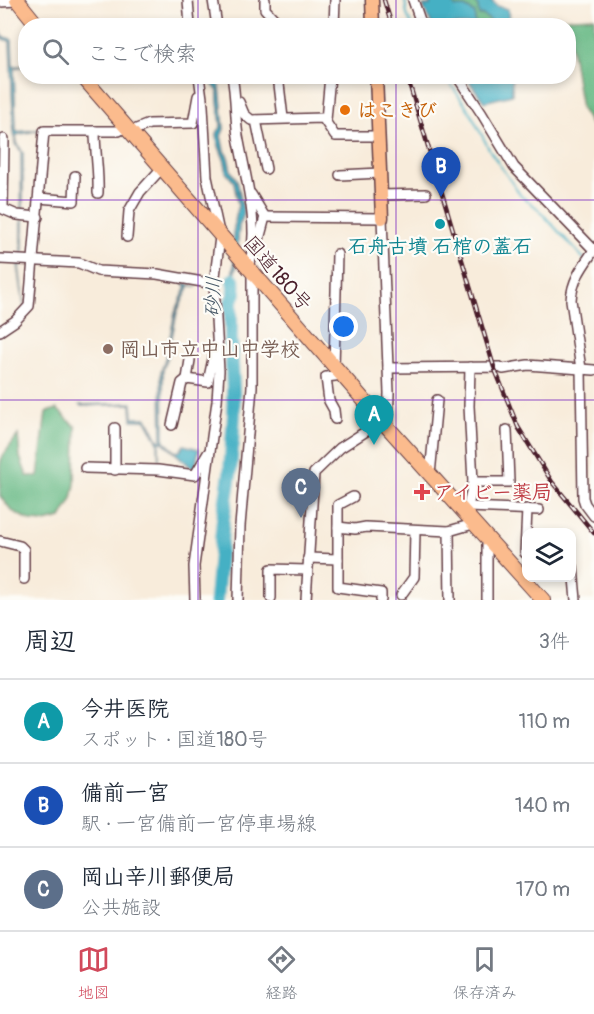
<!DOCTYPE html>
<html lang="ja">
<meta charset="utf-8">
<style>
:root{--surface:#fff;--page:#f2f2f3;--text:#1f2937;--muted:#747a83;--line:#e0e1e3;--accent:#d1495b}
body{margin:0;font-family:Pangolin,"Klee One",sans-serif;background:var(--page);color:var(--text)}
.controls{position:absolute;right:18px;bottom:18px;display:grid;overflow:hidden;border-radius:12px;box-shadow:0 3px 9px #0003}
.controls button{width:54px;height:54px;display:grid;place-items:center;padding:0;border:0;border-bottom:2px solid var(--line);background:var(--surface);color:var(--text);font:30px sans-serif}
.you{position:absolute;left:344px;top:327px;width:21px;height:21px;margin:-15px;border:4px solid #fff;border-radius:50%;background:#1a73e8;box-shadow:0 0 0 9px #1a73e833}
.badge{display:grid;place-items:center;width:39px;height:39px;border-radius:50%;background:var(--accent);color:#fff;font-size:20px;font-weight:700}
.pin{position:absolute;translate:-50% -50px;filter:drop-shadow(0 2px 3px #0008)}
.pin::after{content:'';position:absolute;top:32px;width:21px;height:18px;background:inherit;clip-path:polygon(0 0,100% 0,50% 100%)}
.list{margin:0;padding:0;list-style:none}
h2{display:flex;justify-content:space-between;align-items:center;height:78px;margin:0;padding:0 24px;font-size:26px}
h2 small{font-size:20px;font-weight:400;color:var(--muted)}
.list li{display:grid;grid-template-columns:39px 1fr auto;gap:18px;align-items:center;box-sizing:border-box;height:84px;padding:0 24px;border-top:2px solid var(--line)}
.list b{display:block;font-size:22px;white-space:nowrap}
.list p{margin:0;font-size:20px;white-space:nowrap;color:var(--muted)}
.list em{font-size:20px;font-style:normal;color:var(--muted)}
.icon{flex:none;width:33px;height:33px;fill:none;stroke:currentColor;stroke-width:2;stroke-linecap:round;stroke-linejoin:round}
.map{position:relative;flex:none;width:594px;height:600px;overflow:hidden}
.search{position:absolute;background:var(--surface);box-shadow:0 3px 9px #0003;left:18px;right:18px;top:18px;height:66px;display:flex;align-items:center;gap:15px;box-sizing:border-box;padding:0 21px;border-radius:24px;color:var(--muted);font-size:22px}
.sheet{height:330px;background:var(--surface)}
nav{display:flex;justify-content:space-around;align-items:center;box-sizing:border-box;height:84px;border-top:2px solid var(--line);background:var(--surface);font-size:16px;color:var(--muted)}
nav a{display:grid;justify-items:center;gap:3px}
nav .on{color:var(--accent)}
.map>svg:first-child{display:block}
</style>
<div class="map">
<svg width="594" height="600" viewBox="0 0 594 600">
<rect width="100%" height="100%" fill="#fdfcf7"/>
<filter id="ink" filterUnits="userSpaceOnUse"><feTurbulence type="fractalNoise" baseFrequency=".0167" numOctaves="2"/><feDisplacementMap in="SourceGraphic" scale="12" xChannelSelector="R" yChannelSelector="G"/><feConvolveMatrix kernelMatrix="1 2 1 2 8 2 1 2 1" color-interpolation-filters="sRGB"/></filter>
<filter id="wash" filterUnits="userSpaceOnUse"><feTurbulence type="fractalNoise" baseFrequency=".008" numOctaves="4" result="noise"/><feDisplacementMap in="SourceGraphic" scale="24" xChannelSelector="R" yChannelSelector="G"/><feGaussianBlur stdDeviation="1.35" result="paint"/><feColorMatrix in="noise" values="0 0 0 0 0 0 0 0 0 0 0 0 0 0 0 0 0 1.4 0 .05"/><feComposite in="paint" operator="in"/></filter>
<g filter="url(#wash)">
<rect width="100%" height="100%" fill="#f8ecdb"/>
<g fill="#68b985" stroke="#596c58" stroke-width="1.5">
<path d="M452 0H474L483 15 496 25H475L474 13 465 7H455Z"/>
<path d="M550 17 554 19 594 17V62L591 76 594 78V130L581 109 568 26 549 25Z"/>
<path d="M57 409 76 427 75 484 72 499 61 518 45 522 30 521 12 511 0 496V466L2 457 18 435 20 457 27 476H38L46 412Z"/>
</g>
<g fill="#45b0c4" stroke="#486878" stroke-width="1.5">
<path d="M431 0H452L455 7H465L475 13V25H432L423 6 430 5Z"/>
<path d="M474 0H491L497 6 508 9 509 25H496L483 15 479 16 478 7Z"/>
<path d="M0 28 3 37 12 39 13 66H25L14 68 16 132 44 129 16 135 17 143 23 153V258L22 263 19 267 24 307 18 264H20L22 258 21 151 16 145 14 136 10 41 2 39Z"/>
<path d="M207 77H210L220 86 224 129 221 136 224 151 228 157 231 171 237 180 244 214 239 226 236 268 233 278 238 291 237 298 233 295 231 282 234 265 233 234 238 205 234 182 226 172C228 158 216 149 217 134 218 128 221 132 221 125 220 114 217 103 218 91Z"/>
<path d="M466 77H512V95L484 102Z"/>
<path d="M179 281 197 287 190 285 177 312 168 356 163 369 164 441 176 452 180 451 184 445 199 449 195 469H193L163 442 159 443V467L158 442 146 420H132L131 404 81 406 80 405 132 403 133 418H147L158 440 162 441 161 372 166 356 175 313 187 286Z"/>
</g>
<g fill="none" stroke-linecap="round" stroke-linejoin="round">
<g stroke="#45b0c4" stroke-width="2">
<path d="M405 0 407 15 412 26"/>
<path d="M445 76 470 112 490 151 521 196 536 207 584 259"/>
</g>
<path stroke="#45b0c4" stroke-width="14" d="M216 600 223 519 230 474 234 414 231 339V302L235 293 233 280"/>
</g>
</g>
<g filter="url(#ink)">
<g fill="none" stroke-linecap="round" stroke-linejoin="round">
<defs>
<g id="minor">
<path d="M188 0 190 26"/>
<path d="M213 0 217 26"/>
<path d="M265 0V9L278 23 287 26"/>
<path d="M413 0 422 26"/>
<path d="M0 2 17 1"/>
<path d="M334 26 335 0"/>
<path d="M232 76C236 96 235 117 238 136 246 181 260 224 249 269"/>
<path d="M278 76 283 118"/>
<path d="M457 76 482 114 514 167 594 250"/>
<path d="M239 102 244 114 251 120 323 118 335 136H379"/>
<path d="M256 120 266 169"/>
<path d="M326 120 330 76"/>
<path d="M95 131C95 153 99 171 98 193"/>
<path d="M129 132 149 124 193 123 198 96"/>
<path d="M4 139 3 209 17 215 38 217"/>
<path d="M340 175 380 173"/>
<path d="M251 194 265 217 257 247"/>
<path d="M381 195 426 194"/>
<path d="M39 198 74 201 75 176"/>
<path d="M265 217 382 218 389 393 388 427"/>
<path d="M127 237 129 211 140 192 161 169"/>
<path d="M594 250C583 266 572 280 571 300L581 369 583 498 585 504 594 516"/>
<path d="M0 259 79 263 98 271 157 274 214 284 220 237 207 177 203 106 199 76"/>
<path d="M0 331 15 321 29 306 44 131H119L125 127"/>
<path d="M334 367 337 254"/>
<path d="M388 368 500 367 503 369 528 365 594 370"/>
<path d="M187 379 190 360"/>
<path d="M335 419 334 410 329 401 326 377 335 376 339 372"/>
<path d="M172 425 182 383 187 379 208 382 214 354"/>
<path d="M115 428V470"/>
<path d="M85 468 158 470 195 475 208 453"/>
<path d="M430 475 437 400"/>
<path d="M473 482H509L507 430"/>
<path d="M353 497 338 505V587L381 593V600"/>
<path d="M468 507 473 482 469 406 470 367"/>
<path d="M464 510 468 507 539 510"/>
<path d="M338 527 355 529 366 527 449 531"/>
<path d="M0 541 20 546 24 550V579"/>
<path d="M525 553 527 509"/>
<path d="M308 558 338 559"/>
<path d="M573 567 576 600"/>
<path d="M401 595 414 577 415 531"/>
<path d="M271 598V569L307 570"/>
<path d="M195 600 194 566 217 401 219 371 214 284"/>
<path d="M238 600 240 526 252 387V273"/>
<path d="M306 600 314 473 340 448 382 421"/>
<path d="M450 600 449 531 473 524"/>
<path d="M487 600V539"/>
</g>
<g id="major">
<path d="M372 0 373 26"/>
<path d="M376 76 382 218"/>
</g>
<g id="highway">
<path d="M17 0 38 26"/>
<path d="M82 76 382 421 543 600"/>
</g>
</defs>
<use href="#minor" stroke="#643e45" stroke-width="12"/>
<use href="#major" stroke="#643e45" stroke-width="15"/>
<use href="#highway" stroke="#643e45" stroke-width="16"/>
<use href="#minor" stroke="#fff" stroke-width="9"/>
<use href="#major" stroke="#fbbb8d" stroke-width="12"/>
<use href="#highway" stroke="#fbbb8d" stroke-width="14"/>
<defs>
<g id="rail">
<path d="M384 0 392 26"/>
<path d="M407 76 494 367 518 427 552 482 594 533"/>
</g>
</defs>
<use href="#rail" stroke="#4a1f2b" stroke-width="4.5"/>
<use href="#rail" stroke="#fdfcf7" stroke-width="2" stroke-dasharray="7" stroke-linecap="butt"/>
</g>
</g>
<path fill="none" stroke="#7b2cbf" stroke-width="1.5" stroke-opacity="0.55" d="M198 0V26M396 0V26M198 76V600M396 76V600M0 200H594M0 400H594"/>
<circle fill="#e8710a" stroke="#fdfcf7" stroke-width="2" cx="345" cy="110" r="6"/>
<circle fill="#0f9aa8" stroke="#fdfcf7" stroke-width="2" cx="440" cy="224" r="6"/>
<circle fill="#8d6e63" stroke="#fdfcf7" stroke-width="2" cx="108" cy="349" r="6"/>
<path fill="#e0444e" stroke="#fdfcf7" stroke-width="2" d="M419 483h6v6h6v6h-6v6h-6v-6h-6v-6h6z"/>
<g text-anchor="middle" stroke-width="4.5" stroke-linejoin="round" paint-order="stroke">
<g font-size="20" font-weight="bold" fill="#c56008" stroke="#fdfcf7" text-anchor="start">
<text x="357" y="117">はこきび</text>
</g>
<g font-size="20" font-weight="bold" fill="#0d838f" stroke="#fdfcf7">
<text x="440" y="253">石舟古墳 石棺の蓋石</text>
</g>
<g font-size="20" fill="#4a1f2b" stroke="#fdfcf7">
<text transform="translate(278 273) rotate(49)" y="7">国道180号</text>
</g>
<g font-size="20" font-weight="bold" fill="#785e54" stroke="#fdfcf7" text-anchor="start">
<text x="120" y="356">岡山市立中山中学校</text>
</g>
<g font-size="20" font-weight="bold" fill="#be3a42" stroke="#fdfcf7" text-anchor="start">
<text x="434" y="499">アイビー薬局</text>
</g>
<g font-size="21" font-style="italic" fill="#485968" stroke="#fdfcf7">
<text transform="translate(213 297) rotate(-87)" y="7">砂川</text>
</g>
</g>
</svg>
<div class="controls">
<button><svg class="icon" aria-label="layers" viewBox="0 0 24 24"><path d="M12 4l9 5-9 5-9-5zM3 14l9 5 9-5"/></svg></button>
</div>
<div class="you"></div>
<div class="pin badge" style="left:374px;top:445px;background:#0f9aa8">A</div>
<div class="pin badge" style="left:441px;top:197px;background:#1a4fb4">B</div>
<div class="pin badge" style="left:301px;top:518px;background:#5c6f8a">C</div>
<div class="search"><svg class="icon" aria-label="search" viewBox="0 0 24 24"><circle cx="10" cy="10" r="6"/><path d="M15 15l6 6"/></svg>ここで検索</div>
</div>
<section class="sheet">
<h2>周辺<small>3件</small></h2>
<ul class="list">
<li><span class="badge" style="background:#0f9aa8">A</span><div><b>今井医院</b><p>スポット · 国道180号</p></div><em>110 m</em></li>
<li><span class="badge" style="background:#1a4fb4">B</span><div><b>備前一宮</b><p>駅 · 一宮備前一宮停車場線</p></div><em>140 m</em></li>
<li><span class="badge" style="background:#5c6f8a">C</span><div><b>岡山辛川郵便局</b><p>公共施設</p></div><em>170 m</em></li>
</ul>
</section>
<nav>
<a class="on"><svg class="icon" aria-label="map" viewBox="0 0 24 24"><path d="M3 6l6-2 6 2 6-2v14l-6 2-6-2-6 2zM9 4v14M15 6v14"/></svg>地図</a>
<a><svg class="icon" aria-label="directions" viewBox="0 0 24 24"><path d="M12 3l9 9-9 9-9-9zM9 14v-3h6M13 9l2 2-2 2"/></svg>経路</a>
<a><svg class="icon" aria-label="saved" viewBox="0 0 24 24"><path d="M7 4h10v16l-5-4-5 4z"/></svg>保存済み</a>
</nav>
